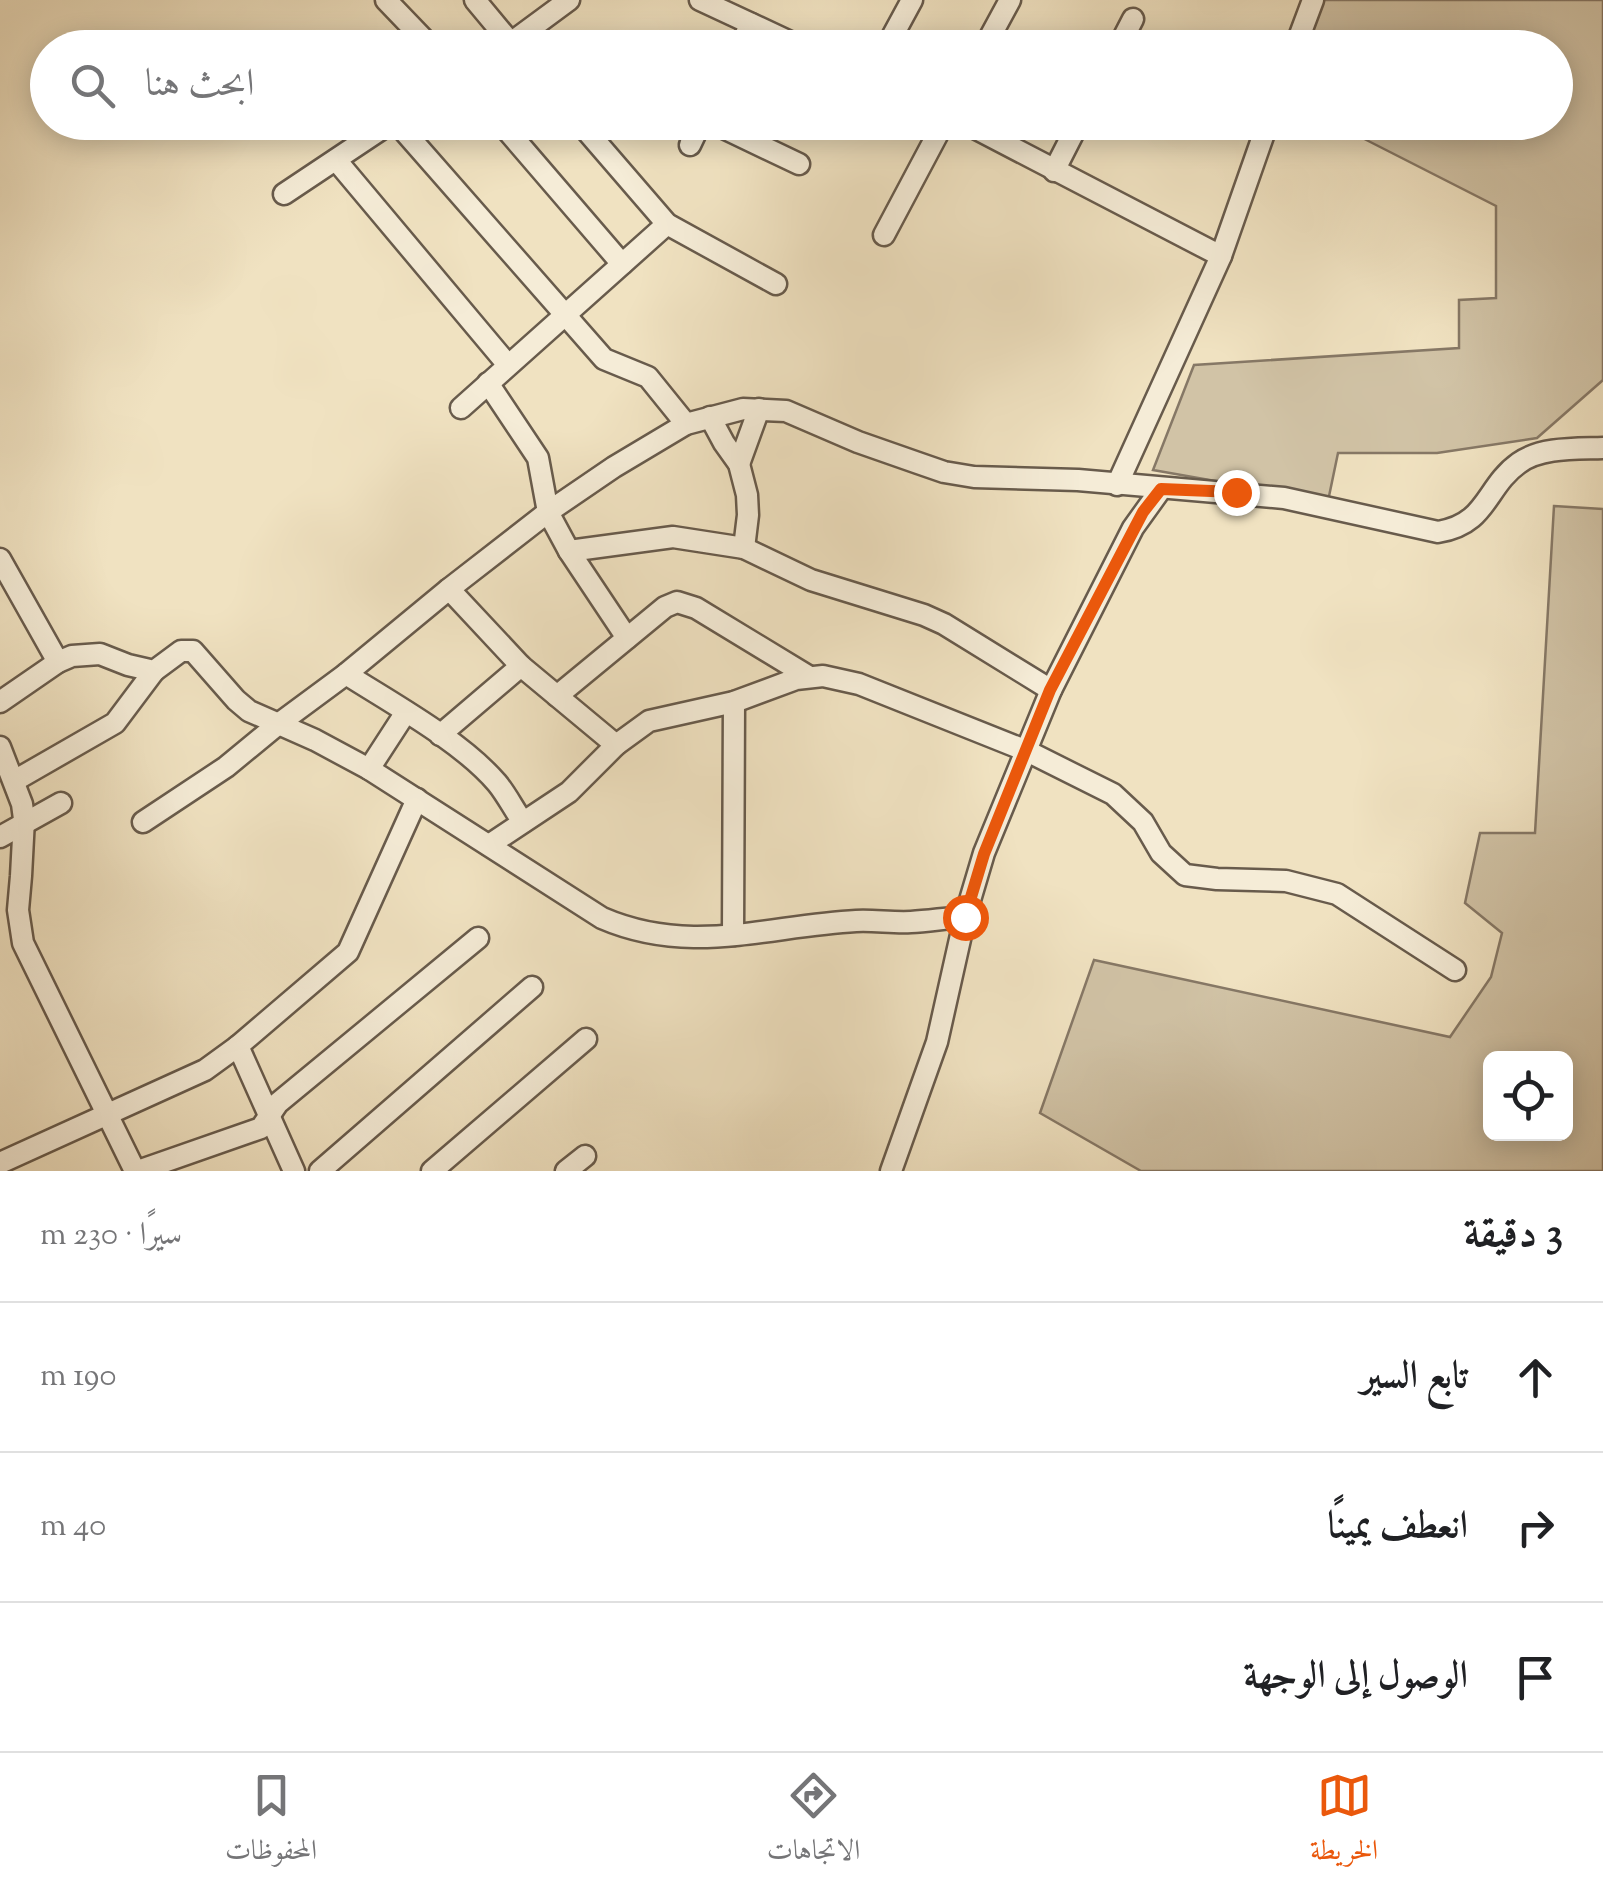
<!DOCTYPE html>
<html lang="ar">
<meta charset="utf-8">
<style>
:root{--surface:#fff;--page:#f6f6f6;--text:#202124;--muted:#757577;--line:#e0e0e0;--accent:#ea580c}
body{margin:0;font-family:"Sorts Mill Goudy",Amiri,serif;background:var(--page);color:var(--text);direction:rtl}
.controls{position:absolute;right:30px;bottom:30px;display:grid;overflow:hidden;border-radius:15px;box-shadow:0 5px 25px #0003}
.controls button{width:90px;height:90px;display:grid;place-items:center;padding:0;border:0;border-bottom:2px solid var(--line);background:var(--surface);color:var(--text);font:50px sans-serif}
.stop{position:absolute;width:30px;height:30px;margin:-22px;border:8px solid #ea580c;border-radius:50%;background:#fff}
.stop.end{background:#ea580c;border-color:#fff;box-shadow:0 2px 10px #0008}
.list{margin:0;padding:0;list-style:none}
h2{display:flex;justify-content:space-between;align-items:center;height:130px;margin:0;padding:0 40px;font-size:42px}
h2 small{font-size:32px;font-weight:400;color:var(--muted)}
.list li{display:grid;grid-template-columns:65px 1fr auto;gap:30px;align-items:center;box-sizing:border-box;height:150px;padding:0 40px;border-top:2px solid var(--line)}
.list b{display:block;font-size:38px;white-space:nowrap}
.list em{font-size:32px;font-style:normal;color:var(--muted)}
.icon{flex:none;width:55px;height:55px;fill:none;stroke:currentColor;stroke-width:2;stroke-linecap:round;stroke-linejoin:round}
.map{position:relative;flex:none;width:1603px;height:1171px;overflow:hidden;direction:ltr}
.search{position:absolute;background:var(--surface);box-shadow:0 5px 25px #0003;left:30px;right:30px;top:30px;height:110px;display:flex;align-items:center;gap:25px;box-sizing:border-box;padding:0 35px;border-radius:55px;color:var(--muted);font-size:38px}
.sheet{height:580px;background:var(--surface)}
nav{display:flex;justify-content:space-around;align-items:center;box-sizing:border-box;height:140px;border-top:2px solid var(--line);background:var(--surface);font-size:28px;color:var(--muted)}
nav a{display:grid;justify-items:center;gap:5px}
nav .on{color:var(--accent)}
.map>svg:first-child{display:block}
</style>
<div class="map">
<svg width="1603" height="1171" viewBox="0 0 1603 1171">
<rect width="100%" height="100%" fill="#f0e2c1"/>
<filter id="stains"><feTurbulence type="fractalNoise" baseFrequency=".002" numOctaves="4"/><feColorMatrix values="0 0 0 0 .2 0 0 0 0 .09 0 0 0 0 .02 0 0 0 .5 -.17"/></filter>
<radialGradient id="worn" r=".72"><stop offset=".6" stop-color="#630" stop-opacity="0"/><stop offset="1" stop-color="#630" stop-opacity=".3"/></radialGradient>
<g fill="#d1c3a6" stroke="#867866" stroke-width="2.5" fill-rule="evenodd">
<path d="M1313 0H1603V380L1537 438 1437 453H1338L1328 501 1153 470 1194 365 1459 348V300L1496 298V206L1333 123 1556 122V48L1298 47Z"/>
<path d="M1554 506 1603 509V1171H1141L1040 1113 1094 960 1450 1037 1491 977 1502 933 1465 903 1480 833H1535ZM1490 1058H1566V1134H1490Z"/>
</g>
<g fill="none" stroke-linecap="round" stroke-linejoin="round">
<defs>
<g id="street">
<path d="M386 0 432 48"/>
<path d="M475 0 515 48"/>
<path d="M700 0 803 48"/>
<path d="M504 48 569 0"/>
<path d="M739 48 751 24"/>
<path d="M886 48 912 0"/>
<path d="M984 48 1010 0"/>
<path d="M1118 48 1133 19"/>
<path d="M1295 48 1313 0"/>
<path d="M396 122 604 359 648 377 686 424"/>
<path d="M500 122 622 264"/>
<path d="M579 122 667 224 776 284"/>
<path d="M711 122 799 164"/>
<path d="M963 122 1221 256"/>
<path d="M690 145 701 122"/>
<path d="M336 160 508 365"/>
<path d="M1054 171 1079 122"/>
<path d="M284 194 392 122"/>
<path d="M884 235 944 122"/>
<path d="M488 383 538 458 548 512 569 551 627 638"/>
<path d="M461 408 667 224"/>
<path d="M710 417 724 443 739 464 747 495 748 515 744 548"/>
<path d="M739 464 759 409"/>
<path d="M1117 485 1221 256 1268 122"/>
<path d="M569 551 673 537 744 548 811 580 924 615 944 624 1051 690"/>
<path d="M0 559 58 662"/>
<path d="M449 589 521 666 616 745"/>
<path d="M346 674C393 704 461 741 497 783 507 795 514 810 523 822"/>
<path d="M557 696 665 607 677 602 696 608 808 676"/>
<path d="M0 702 58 662 72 656 100 654 128 665 154 671 181 651H193L236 700 249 711 315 740 369 769 602 918C690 956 766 926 856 921 874 920 892 923 911 922 929 921 947 918 965 917"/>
<path d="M440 735 521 666"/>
<path d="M0 747 22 804 24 819 21 876 18 910 23 943 135 1171"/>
<path d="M369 769 406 712"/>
<path d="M14 781 115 723 154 671"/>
<path d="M143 822 226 767 277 725 346 674 449 589 548 512 614 467 686 424 743 409 786 411 858 442 918 463 944 472 974 477 1078 480 1284 498 1438 532C1488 524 1485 487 1519 463 1541 447 1576 449 1603 448"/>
<path d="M0 837 61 803"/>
<path d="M489 845 569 792 616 745 649 721 734 702 796 679 823 676 859 684 1027 751 1113 794 1143 822 1161 853 1185 875 1217 879 1286 881 1337 894 1455 970"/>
<path d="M733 935 734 702"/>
<path d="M238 1046 294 1171"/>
<path d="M0 1163 205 1070 238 1046 348 952 417 799"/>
<path d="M138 1171 261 1128 278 1103 478 938"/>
<path d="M320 1171 532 987"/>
<path d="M432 1171 586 1039"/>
<path d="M566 1171 585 1156"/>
<path d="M891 1171 937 1042 965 917 984 853 1051 690 1133 528 1161 489"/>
</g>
</defs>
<use href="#street" stroke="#685b4c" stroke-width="25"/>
<use href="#street" stroke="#f5ecd7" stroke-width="20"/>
</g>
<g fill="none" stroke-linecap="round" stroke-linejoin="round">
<path stroke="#ea580c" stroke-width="12" d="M965 917 984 854 1050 690 1143 512 1161 489 1236 492"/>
</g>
<rect width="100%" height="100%" filter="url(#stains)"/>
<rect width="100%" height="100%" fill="url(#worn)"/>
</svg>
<div class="controls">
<button><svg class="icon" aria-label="locate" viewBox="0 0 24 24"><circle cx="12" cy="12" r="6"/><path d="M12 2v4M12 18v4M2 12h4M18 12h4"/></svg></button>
</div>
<div class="stop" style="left:965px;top:917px"></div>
<div class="stop end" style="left:1236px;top:492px"></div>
<div class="search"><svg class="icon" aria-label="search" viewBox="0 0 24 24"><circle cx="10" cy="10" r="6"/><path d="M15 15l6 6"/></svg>ابحث هنا</div>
</div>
<section class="sheet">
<h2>3 دقيقة<small>سيرًا · 230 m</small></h2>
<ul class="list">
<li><svg class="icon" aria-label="ahead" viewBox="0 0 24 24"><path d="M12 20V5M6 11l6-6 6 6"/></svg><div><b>تابع السير</b></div><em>190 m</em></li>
<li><svg class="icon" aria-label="right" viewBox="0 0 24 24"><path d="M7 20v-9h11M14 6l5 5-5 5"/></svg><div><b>انعطف يمينًا</b></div><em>40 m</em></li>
<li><svg class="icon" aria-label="arrive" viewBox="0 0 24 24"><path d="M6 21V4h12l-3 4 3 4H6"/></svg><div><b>الوصول إلى الوجهة</b></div></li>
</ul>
</section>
<nav>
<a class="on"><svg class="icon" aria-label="map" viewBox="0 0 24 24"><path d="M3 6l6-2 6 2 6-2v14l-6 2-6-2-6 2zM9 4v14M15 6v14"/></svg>الخريطة</a>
<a><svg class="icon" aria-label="directions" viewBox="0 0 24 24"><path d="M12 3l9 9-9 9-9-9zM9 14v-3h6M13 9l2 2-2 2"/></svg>الاتجاهات</a>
<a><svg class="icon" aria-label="saved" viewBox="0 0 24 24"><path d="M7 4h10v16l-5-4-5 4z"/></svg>المحفوظات</a>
</nav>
